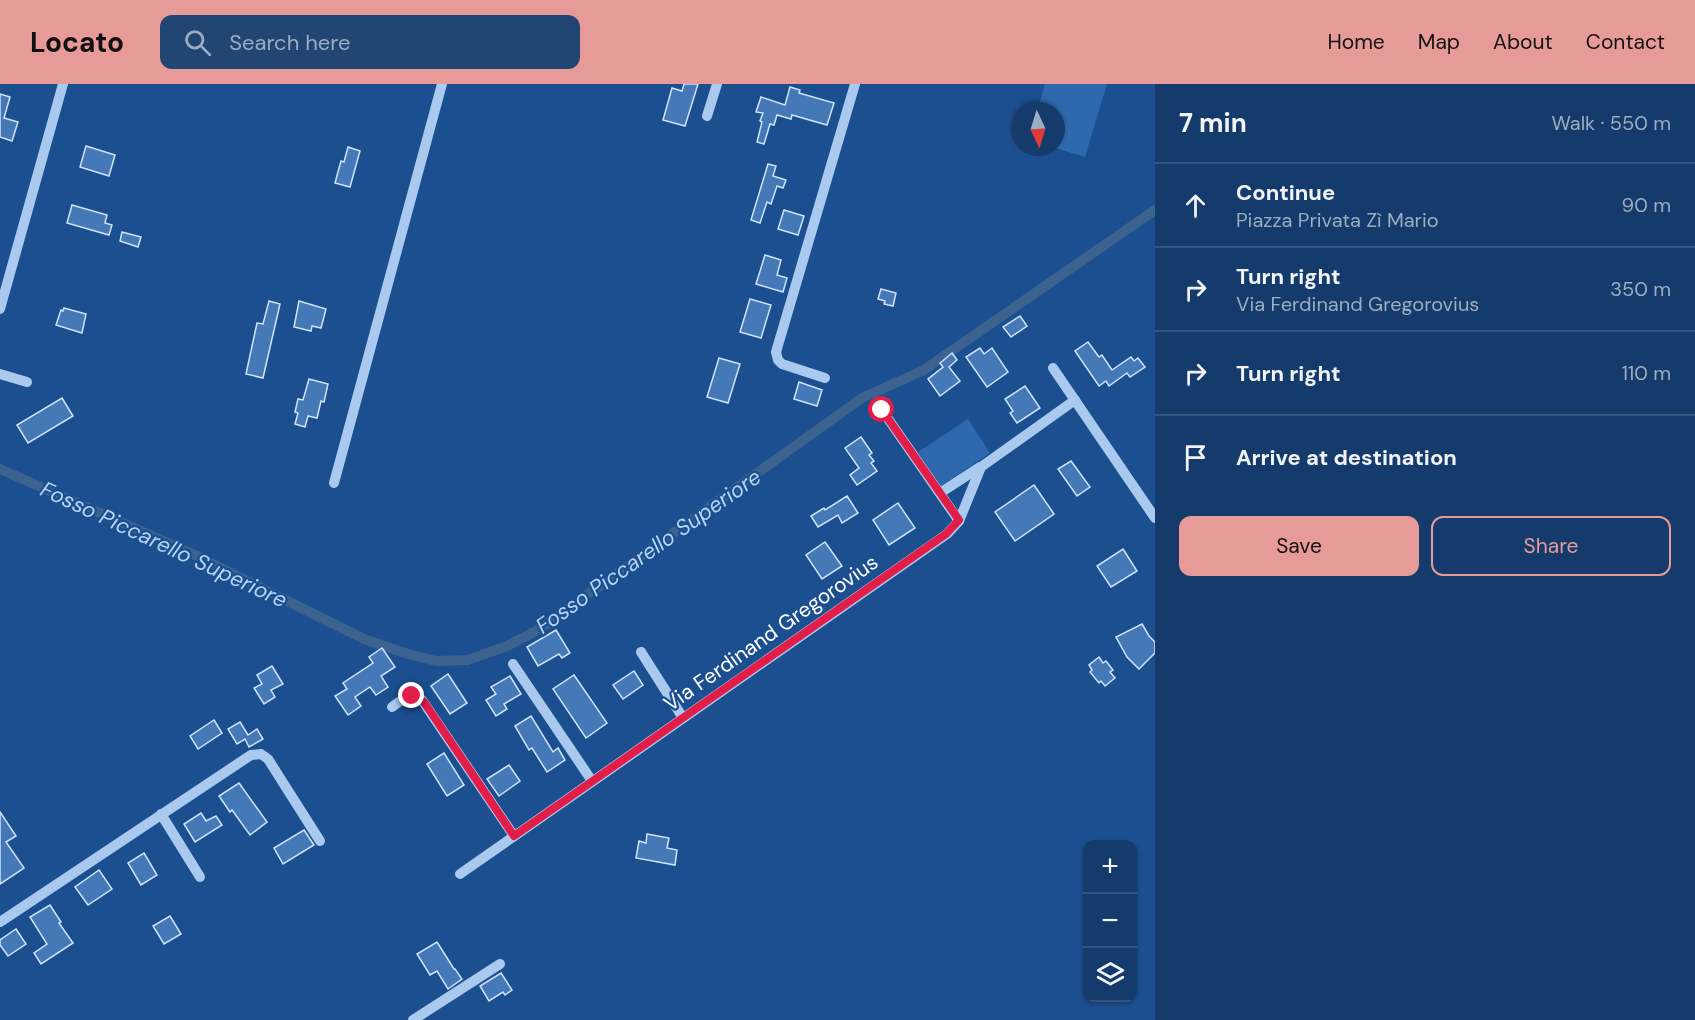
<!DOCTYPE html>
<meta charset="utf-8">
<style>
:root{--surface:#143b6b;--page:#214673;--text:#f1f3f6;--muted:#9dadc1;--line:#33557e;--accent:#e69b98}
body{margin:0;font-family:"DM Sans",sans-serif;background:var(--page);color:var(--text)}
.controls{position:absolute;right:18px;bottom:18px;display:grid;overflow:hidden;border-radius:12px;box-shadow:0 2px 4px #0004}
.controls button{width:54px;height:54px;display:grid;place-items:center;padding:0;border:0;border-bottom:2px solid var(--line);background:var(--surface);color:var(--text);font:30px sans-serif}
.compass{position:absolute;left:1011px;top:18px;width:54px;height:54px;border-radius:50%;background:var(--surface);box-shadow:0 2px 4px #0004;rotate:176deg}
.stop{position:absolute;width:18px;height:18px;margin:-14px;border:4px solid #e11d48;border-radius:50%;background:#fff}
.stop.end{background:#e11d48;border-color:#fff;box-shadow:0 2px 6px #0008}
.list{margin:0;padding:0;list-style:none}
h2{display:flex;justify-content:space-between;align-items:center;height:78px;margin:0;padding:0 24px;font-size:26px}
h2 small{font-size:20px;font-weight:400;color:var(--muted)}
.list li{display:grid;grid-template-columns:39px 1fr auto;gap:18px;align-items:center;box-sizing:border-box;height:84px;padding:0 24px;border-top:2px solid var(--line)}
.list b{display:block;font-size:22px;white-space:nowrap}
.list p{margin:0;font-size:20px;white-space:nowrap;color:var(--muted)}
.list em{font-size:20px;font-style:normal;color:var(--muted)}
.actions{display:flex;gap:12px;padding:18px 24px}
.actions a{flex:1;padding:14px 0;border:2px solid var(--accent);border-radius:12px;text-align:center;font-size:21px;color:var(--accent)}
.actions .main{background:var(--accent);color:#111}
.icon{flex:none;width:33px;height:33px;fill:none;stroke:currentColor;stroke-width:2;stroke-linecap:round;stroke-linejoin:round}
.map{position:relative;flex:none;width:1155px;height:936px;overflow:hidden}
header{display:flex;align-items:center;gap:36px;box-sizing:border-box;height:84px;padding:0 30px;background:var(--accent);color:#111}
header strong{font-size:28px}
nav{display:flex;gap:33px;margin-inline-start:auto;font-size:21px}
.search{width:420px;height:54px;background:var(--page);display:flex;align-items:center;gap:15px;box-sizing:border-box;padding:0 21px;border-radius:12px;color:var(--muted);font-size:22px}
main{display:flex}
aside{flex:1;background:var(--surface)}
.map>svg:first-child{display:block}
</style>
<header>
<strong>Locato</strong>
<div class="search"><svg class="icon" aria-label="search" viewBox="0 0 24 24"><circle cx="10" cy="10" r="6"/><path d="M15 15l6 6"/></svg>Search here</div>
<nav><a>Home</a><a>Map</a><a>About</a><a>Contact</a></nav>
</header>
<main>
<div class="map">
<svg width="1155" height="936" viewBox="0 0 1155 936">
<rect width="100%" height="100%" fill="#1b4f8f"/>
<g fill="#2e69ad">
<path d="M1045 0H1107L1085 73 1052 63H1056V27H1037Z"/>
<path d="M968 335 990 369 941 402 918 368Z"/>
</g>
<g fill="none" stroke-linecap="round" stroke-linejoin="round">
<path stroke="#3c6290" stroke-width="10" d="M0 385 193 470 364 555 408 570 436 577 468 576 507 562 538 546 862 314 924 286 1155 126"/>
</g>
<g fill="#4478b7" stroke="#cfe3fa" stroke-width="1.5">
<path d="M684 0H698L685 42 663 36 672 4 682 7Z"/>
<path d="M790 3 800 6 799 9 834 19 827 41 792 31 791 35 777 31 774 41 770 40 764 60 757 58 762 38 760 37 763 29 756 28 761 13 785 21Z"/>
<path d="M0 10 10 13 4 34 18 38 12 57 0 53Z"/>
<path d="M86 62 115 71 109 92 80 83Z"/>
<path d="M348 63 360 67 350 103 335 99 341 77 344 78Z"/>
<path d="M768 80 776 82 773 92 786 96 783 104 777 102 771 120 767 118 760 139 751 136Z"/>
<path d="M72 121 107 131 105 139 112 141 109 151 67 139Z"/>
<path d="M784 126 804 132 798 151 778 145Z"/>
<path d="M122 148 141 153 138 163 120 157Z"/>
<path d="M765 171 781 176 777 191 787 194 783 208 756 200Z"/>
<path d="M881 205 896 209 893 222 884 220 885 217 878 215Z"/>
<path d="M750 215 771 221 761 254 740 248Z"/>
<path d="M269 217 280 220 263 294 246 290 257 239 263 240Z"/>
<path d="M299 217 326 225 321 244 312 242 311 247 294 243Z"/>
<path d="M64 224 86 230 82 249 56 241 61 226 63 227Z"/>
<path d="M1020 232 1027 242 1011 253 1003 243Z"/>
<path d="M1088 258 1099 273 1102 271 1112 286 1131 273 1134 277 1138 274 1145 283 1130 293 1127 289 1109 302 1106 297 1099 302 1075 267Z"/>
<path d="M980 264 984 270 992 264 1008 288 987 303 966 273Z"/>
<path d="M952 269 957 276 949 283 960 297 940 312 928 295 943 283 940 279Z"/>
<path d="M719 274 740 280 728 319 707 313Z"/>
<path d="M309 295 328 300 324 318 321 317 317 334 308 332 305 343 295 340 298 329 295 328 298 315 303 316Z"/>
<path d="M799 298 822 306 817 322 794 315Z"/>
<path d="M1025 302 1040 324 1017 339 1010 329 1013 327 1005 315Z"/>
<path d="M62 314 73 332 28 359 17 341Z"/>
<path d="M861 353 872 369 869 371 874 377 871 379 877 387 857 401 850 391 859 384 845 364Z"/>
<path d="M1071 377 1090 403 1077 412 1058 385Z"/>
<path d="M1034 401 1054 430 1015 457 995 428Z"/>
<path d="M847 412 858 429 842 439 838 431 818 443 811 432 824 424 825 426Z"/>
<path d="M898 419 915 444 889 461 873 436Z"/>
<path d="M825 458 842 482 822 495 806 471Z"/>
<path d="M1123 465 1137 487 1111 503 1097 482Z"/>
<path d="M1142 540 1149 552 1155 558V569L1139 585 1127 573 1116 553Z"/>
<path d="M556 546 570 569 562 574 559 570 538 582 527 563Z"/>
<path d="M382 564 395 583 381 592 388 603 376 611 370 603 355 613 361 622 348 631 335 612 347 605 343 599 373 579 369 573Z"/>
<path d="M1099 573 1103 579 1106 577 1113 586 1110 588 1115 594 1105 602 1101 597 1099 599 1090 588 1092 586 1089 581Z"/>
<path d="M272 582 283 600 271 606 275 613 264 620 254 604 262 600 257 591Z"/>
<path d="M634 587 643 601 623 615 613 601Z"/>
<path d="M448 590 467 619 450 630 431 602Z"/>
<path d="M574 591 607 639 586 654 553 605Z"/>
<path d="M510 592 521 610 504 620 507 625 496 632 486 616 496 610 491 603Z"/>
<path d="M531 632 553 668 558 664 565 676 547 688 532 664 529 666 515 642Z"/>
<path d="M214 636 222 649 198 665 190 652Z"/>
<path d="M240 638 248 651 257 645 263 655 249 663 245 655 237 660 228 645Z"/>
<path d="M444 669 464 701 447 712 427 680Z"/>
<path d="M509 681 520 697 499 712 487 695Z"/>
<path d="M239 699 267 738 250 751 232 726 230 728 219 712Z"/>
<path d="M0 728 16 752 6 758 24 784 0 800Z"/>
<path d="M201 729 206 737 216 732 222 741 195 758 184 740Z"/>
<path d="M304 746 314 761 283 780 274 764Z"/>
<path d="M647 750 669 754 667 764 677 766 675 781 636 774 639 757 646 759Z"/>
<path d="M144 769 157 791 141 801 128 779Z"/>
<path d="M99 786 112 805 88 821 75 803Z"/>
<path d="M50 821 61 838 59 839 73 859 41 880 34 869 47 860 30 833Z"/>
<path d="M170 832 181 850 164 860 153 842Z"/>
<path d="M16 845 26 860 8 872 0 861V856Z"/>
<path d="M437 858 454 885H455L462 895 448 905 437 887 430 891 417 870Z"/>
<path d="M501 889 512 906 505 911 503 908 489 917 480 902Z"/>
</g>
<g fill="none" stroke-linecap="round" stroke-linejoin="round">
<g stroke="#a9c9ee" stroke-width="10">
<path d="M707 32 717 0"/>
<path d="M0 225 63 0"/>
<path d="M1053 284 1155 434"/>
<path d="M0 290 27 298"/>
<path d="M825 294 782 280 778 276 776 268 855 0"/>
<path d="M882 326 959 437"/>
<path d="M334 399 442 0"/>
<path d="M940 409 980 383"/>
<path d="M641 568 683 634"/>
<path d="M513 580 592 697"/>
<path d="M392 623C402 616 410 608 422 616L514 752"/>
<path d="M161 730 200 793"/>
<path d="M460 790 947 450 959 437 981 383 1075 316"/>
<path d="M0 838 251 671 261 670 268 675 320 757"/>
<path d="M413 936 500 880"/>
</g>
</g>
<g fill="none" stroke-linecap="round" stroke-linejoin="round">
<path stroke="#e11d48" stroke-width="8" d="M412 612 419 614 424 618 514 752 946 450 959 436 882 326"/>
</g>
<g text-anchor="middle" stroke-width="4.5" stroke-linejoin="round" paint-order="stroke">
<g font-size="21" fill="#fff" stroke="#1b4f8f">
<text transform="translate(771 549) rotate(-35)" y="7">Via Ferdinand Gregorovius</text>
</g>
<g font-size="22" font-style="italic" fill="#b5d3f5" stroke="#1b4f8f">
<text transform="translate(164 460) rotate(25)" y="8">Fosso Piccarello Superiore</text>
<text transform="translate(648 467) rotate(-35)" y="8">Fosso Piccarello Superiore</text>
</g>
</g>
</svg>
<div class="controls">
<button>+</button>
<button>−</button>
<button><svg class="icon" aria-label="layers" viewBox="0 0 24 24"><path d="M12 4l9 5-9 5-9-5zM3 14l9 5 9-5"/></svg></button>
</div>
<svg class="compass" viewBox="-18 -18 36 36"><path d="M0-13l5 13h-10z" fill="#e53935"/><path d="M0 13l5-13h-10z" fill="#9dadc1"/></svg>
<div class="stop" style="left:882px;top:326px"></div>
<div class="stop end" style="left:412px;top:612px"></div>
</div>
<aside>
<h2>7 min<small>Walk · 550 m</small></h2>
<ul class="list">
<li><svg class="icon" aria-label="ahead" viewBox="0 0 24 24"><path d="M12 20V5M6 11l6-6 6 6"/></svg><div><b>Continue</b><p>Piazza Privata Zì Mario</p></div><em>90 m</em></li>
<li><svg class="icon" aria-label="right" viewBox="0 0 24 24"><path d="M7 20v-9h11M14 6l5 5-5 5"/></svg><div><b>Turn right</b><p>Via Ferdinand Gregorovius</p></div><em>350 m</em></li>
<li><svg class="icon" aria-label="right" viewBox="0 0 24 24"><path d="M7 20v-9h11M14 6l5 5-5 5"/></svg><div><b>Turn right</b></div><em>110 m</em></li>
<li><svg class="icon" aria-label="arrive" viewBox="0 0 24 24"><path d="M6 21V4h12l-3 4 3 4H6"/></svg><div><b>Arrive at destination</b></div></li>
</ul>
<div class="actions"><a class="main">Save</a><a>Share</a></div>
</aside>
</main>
